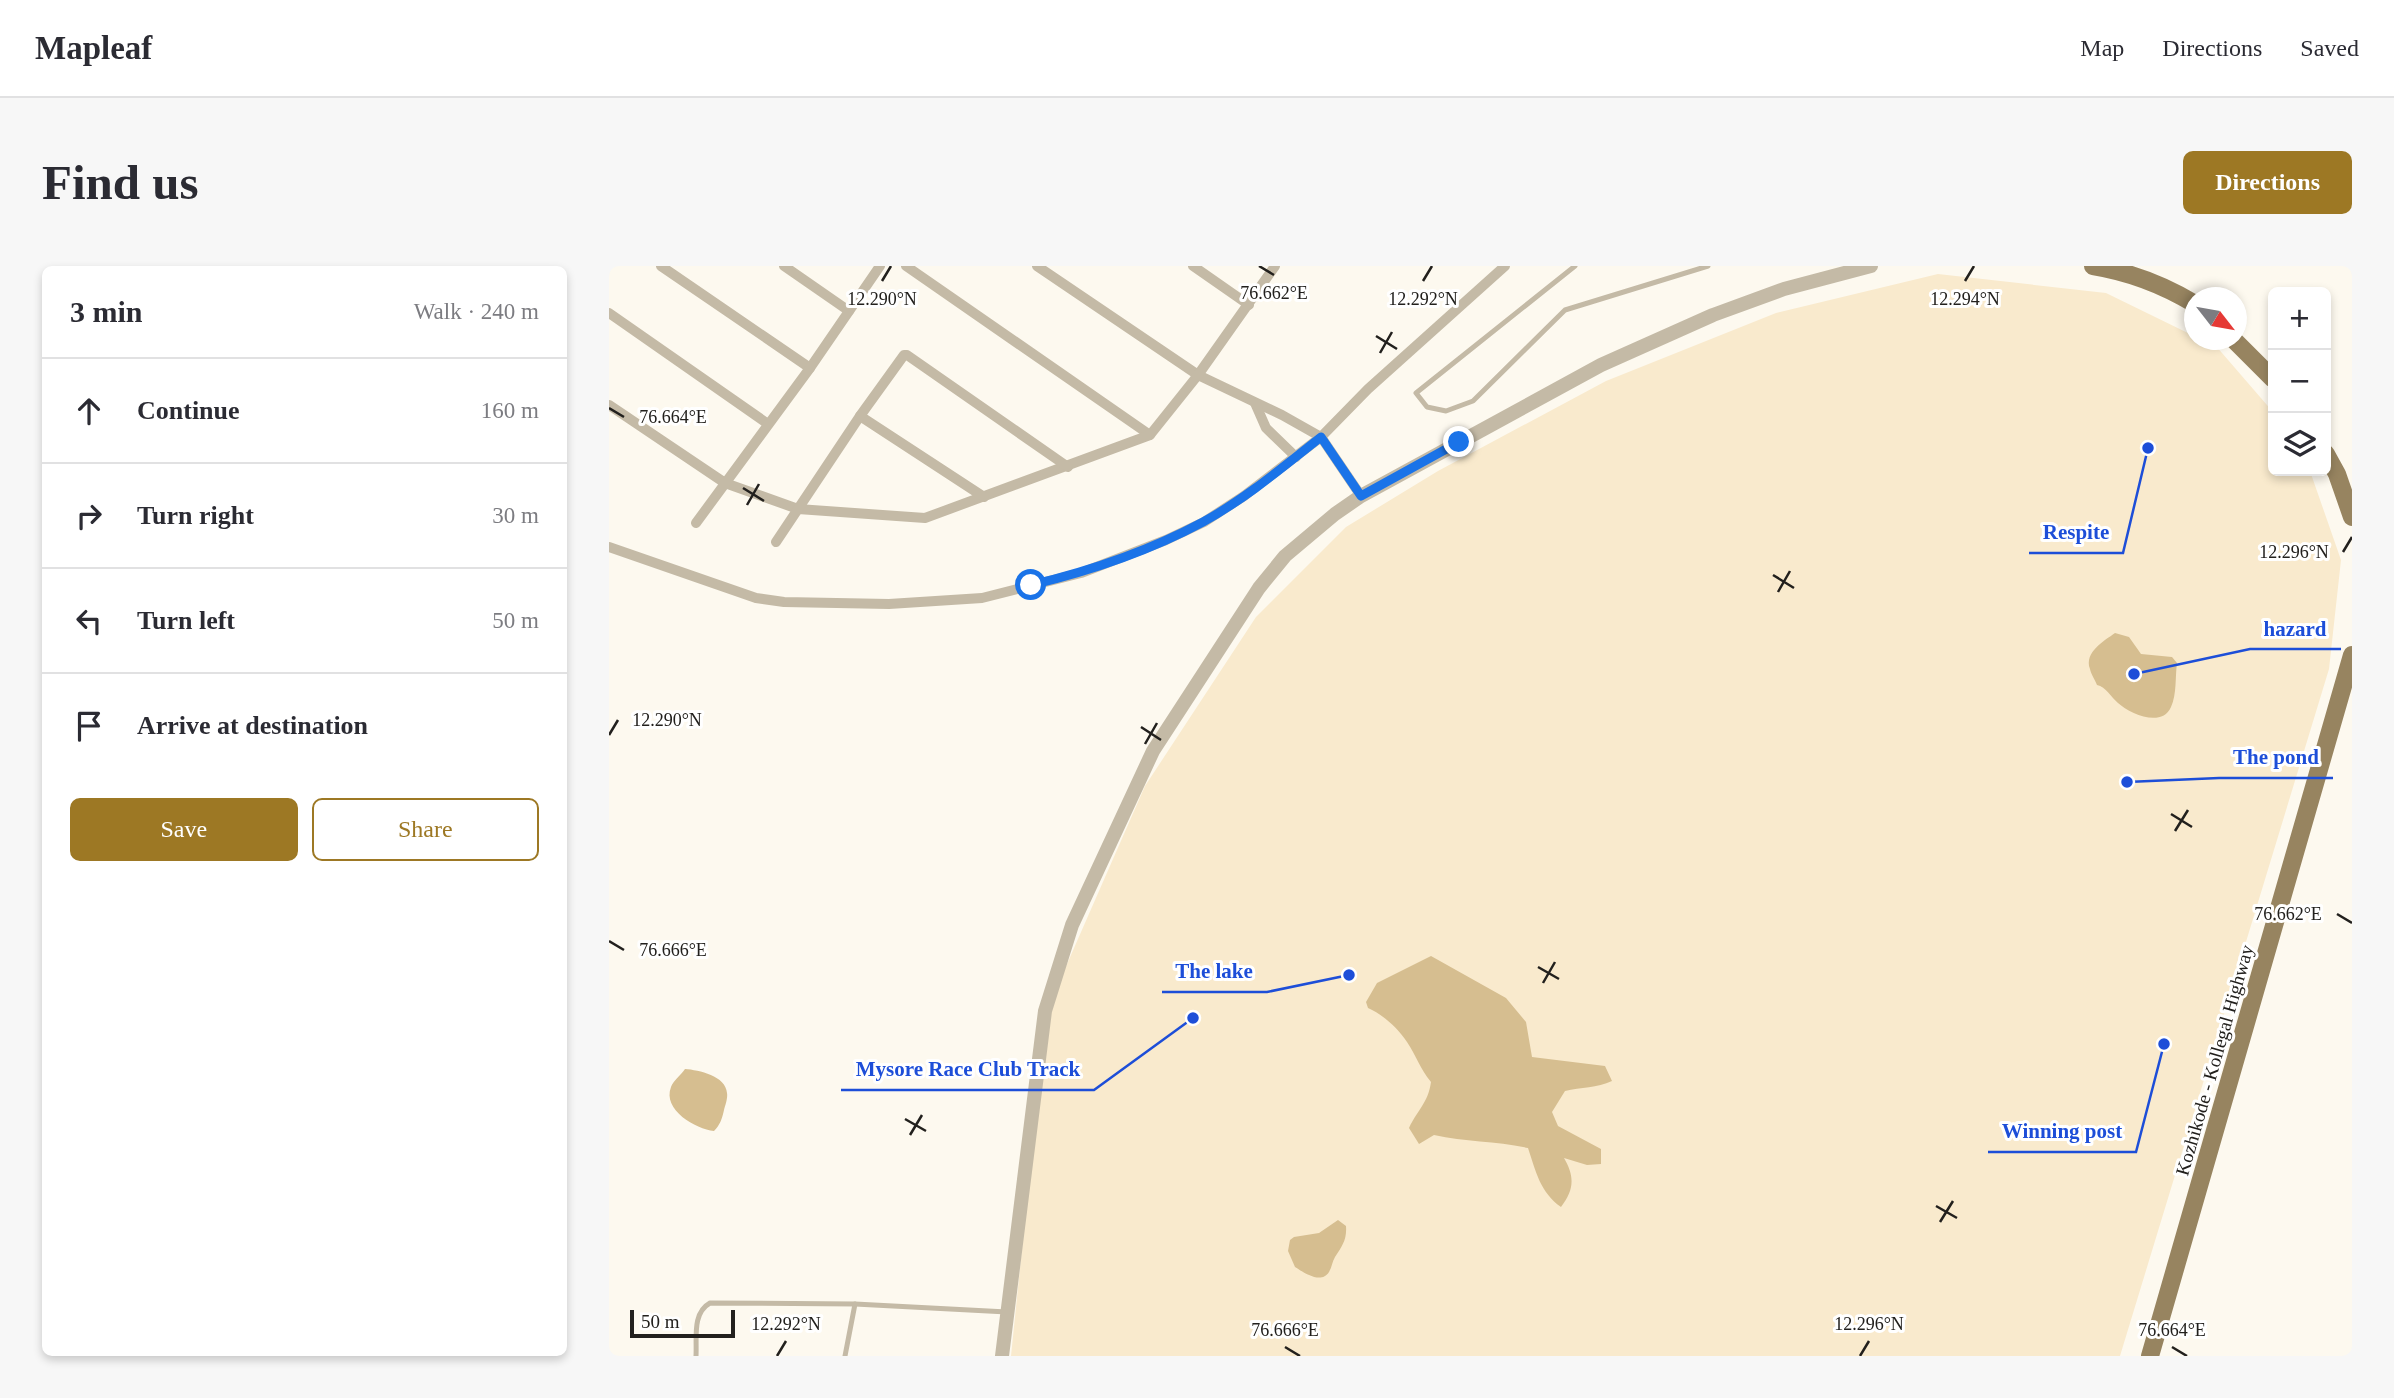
<!DOCTYPE html>
<meta charset="utf-8">
<style>
:root{--surface:#fff;--page:#f7f7f7;--text:#2b2b33;--muted:#7c7c81;--line:#e1e1e2;--accent:#9d7824}
body{margin:0;font-family:"Times New Roman",serif;background:var(--page);color:var(--text)}
.controls{position:absolute;right:21px;top:21px;display:grid;overflow:hidden;border-radius:10px;box-shadow:0 4px 10px #0003}
.controls button{width:63px;height:63px;display:grid;place-items:center;padding:0;border:0;border-bottom:2px solid var(--line);background:var(--surface);color:var(--text);font:35px sans-serif}
.compass{position:absolute;left:1575px;top:21px;width:63px;height:63px;border-radius:50%;background:var(--surface);box-shadow:0 4px 10px #0003;rotate:121deg}
.scale{position:absolute;left:21px;bottom:18px;width:105px;box-sizing:border-box;padding-left:7px;border:4px solid #22201d;border-top:0;font-size:19px;line-height:24px;white-space:nowrap;color:#22201d;-webkit-text-stroke:5px #fff;paint-order:stroke}
.stop{position:absolute;width:21px;height:21px;margin:-16px;border:5px solid #1a73e8;border-radius:50%;background:#fff}
.stop.end{background:#1a73e8;border-color:#fff;box-shadow:0 2px 7px #0008}
.list{margin:0;padding:0;list-style:none}
h2{display:flex;justify-content:space-between;align-items:center;height:91px;margin:0;padding:0 28px;font-size:30px}
h2 small{font-size:23px;font-weight:400;color:var(--muted)}
.list li{display:grid;grid-template-columns:46px 1fr auto;gap:21px;align-items:center;box-sizing:border-box;height:105px;padding:0 28px;border-top:2px solid var(--line)}
.list b{display:block;font-size:26px;white-space:nowrap}
.list em{font-size:23px;font-style:normal;color:var(--muted)}
.actions{display:flex;gap:14px;padding:21px 28px}
.actions a{flex:1;padding:16px 0;border:2px solid var(--accent);border-radius:10px;text-align:center;font-size:24px;color:var(--accent)}
.actions .main{background:var(--accent);color:#fff}
.icon{flex:none;width:38px;height:38px;fill:none;stroke:currentColor;stroke-width:2;stroke-linecap:round;stroke-linejoin:round}
.map{position:relative;flex:none;width:1743px;height:1090px;overflow:hidden;border-radius:10px}
header{display:flex;align-items:center;gap:42px;box-sizing:border-box;height:98px;padding:0 35px;background:var(--surface);border-bottom:2px solid var(--line)}
header strong{font-size:33px}
nav{display:flex;gap:38px;margin-inline-start:auto;font-size:24px}
.intro{display:flex;align-items:center;justify-content:space-between;box-sizing:border-box;height:168px;padding:0 42px}
h1{margin:0;font-size:49px}
.button{padding:18px 32px;border-radius:10px;background:var(--accent);color:#fff;font-size:24px;font-weight:700}
main{display:flex;gap:42px;padding:0 42px}
aside{flex:1;background:var(--surface);border-radius:10px;box-shadow:0 4px 10px #0003}
.map>svg:first-child{display:block}
</style>
<header>
<strong>Mapleaf</strong>
<nav><a>Map</a><a>Directions</a><a>Saved</a></nav>
</header>
<div class="intro"><h1>Find us</h1><a class="button">Directions</a></div>
<main>
<aside>
<h2>3 min<small>Walk · 240 m</small></h2>
<ul class="list">
<li><svg class="icon" aria-label="ahead" viewBox="0 0 24 24"><path d="M12 20V5M6 11l6-6 6 6"/></svg><div><b>Continue</b></div><em>160 m</em></li>
<li><svg class="icon" aria-label="right" viewBox="0 0 24 24"><path d="M7 20v-9h11M14 6l5 5-5 5"/></svg><div><b>Turn right</b></div><em>30 m</em></li>
<li><svg class="icon" aria-label="left" viewBox="0 0 24 24"><path d="M17 20v-9H6M10 6l-5 5 5 5"/></svg><div><b>Turn left</b></div><em>50 m</em></li>
<li><svg class="icon" aria-label="arrive" viewBox="0 0 24 24"><path d="M6 21V4h12l-3 4 3 4H6"/></svg><div><b>Arrive at destination</b></div></li>
</ul>
<div class="actions"><a class="main">Save</a><a>Share</a></div>
</aside>
<div class="map">
<svg width="1743" height="1090" viewBox="0 0 1743 1090">
<rect width="100%" height="100%" fill="#fdf9ef"/>
<path fill="#f9eacd" d="M1329 8 1497 27 1585 70 1586 74H1593L1607 80 1664 146V205H1701L1732 294 1720 403 1511 1090H402L427 846 444 730 536 520 647 351 737 261 829 205 997 115 1167 47Z"/>
<g fill="#d6be90">
<path d="M1506 367 1520 371 1532 388 1563 391 1568 397C1566 411 1568 428 1562 441 1553 462 1521 448 1509 437 1502 431 1497 421 1488 419 1486 414 1482 408 1481 403 1475 386 1495 375 1506 367Z"/>
<path d="M822 690 897 732 917 756 923 791 996 800 1003 815C988 822 972 821 956 825L943 846 949 860 992 883V898L978 899 955 892C966 911 965 924 952 941 931 926 927 906 919 882 888 875 856 876 825 869L810 878 800 862C809 843 819 837 822 816 811 803 807 789 798 776 789 762 773 748 759 742L757 736 768 717Z"/>
<path d="M76 803C90 804 117 810 118 827 119 832 116 840 115 844 113 853 111 859 105 865 87 863 53 844 62 821 64 815 72 809 76 803Z"/>
<path d="M729 954 737 960C738 974 733 980 726 991 723 996 723 1001 720 1006 712 1019 694 1006 686 1001L679 985 681 974 685 971 710 967Z"/>
</g>
<g fill="none" stroke-linecap="round" stroke-linejoin="round">
<g stroke="#c4baa6" stroke-width="5">
<path d="M966 0 807 127 818 141 837 145 864 135 956 44 1099 0"/>
<path d="M87 1090C88 1072 83 1047 101 1037L246 1038 398 1046"/>
<path d="M236 1090 246 1038"/>
</g>
<g stroke="#c4baa6" stroke-width="10">
<path d="M52 0 201 102"/>
<path d="M175 0 240 45"/>
<path d="M297 0 541 169"/>
<path d="M428 0 589 109 673 149 712 171 752 230"/>
<path d="M584 0 640 39"/>
<path d="M0 47 159 158"/>
<path d="M646 137 657 162 687 191"/>
<path d="M0 139 116 217 189 243 316 252 541 169 589 109 666 0"/>
<path d="M251 150 375 231"/>
<path d="M87 257 201 102 271 0"/>
<path d="M167 276 251 150 295 89H298L459 201"/>
<path d="M0 281 147 332 175 336 280 338 373 332 472 307 557 274 595 256 635 230 712 171 759 123 896 0"/>
</g>
<path stroke="#c4baa6" stroke-width="14" d="M393 1090 436 745 463 659 544 485 650 322 676 290 726 248 752 230 992 99 1104 49 1175 23 1262 0"/>
<g stroke="#978460" stroke-width="18">
<path d="M1484 0C1521 6 1553 18 1586 38"/>
<path d="M1625 74 1664 113"/>
<path d="M1717 188 1728 208 1743 251"/>
<path d="M1541 1090 1743 389"/>
</g>
</g>
<g fill="none" stroke-linecap="round" stroke-linejoin="round">
<path stroke="#1a73e8" stroke-width="9" d="M422 319C481 305 540 285 594 256 636 233 674 201 712 171L752 230 850 176"/>
</g>
<path fill="none" stroke="#22201d" stroke-width="2.5" d="M650 0 665 9M273 15 282 0M814 15 823 0M1356 15 1365 0M767 70 788 83M771 87 783 66M0 142 15 151M134 222 155 235M138 239 150 218M1734 286 1743 271M1164 309 1185 322M1169 326 1181 305M532 461 552 474M0 469 9 454M536 478 548 457M1562 548 1583 561M1566 565 1579 544M1728 648 1743 657M0 675 15 684M929 701 950 713M934 717 946 696M296 853 317 865M301 869 313 849M1327 940 1348 952M1331 956 1344 935M676 1081 691 1090M1563 1081 1578 1090M168 1090 177 1075M1251 1090 1260 1075"/>
<g text-anchor="middle" stroke-width="6" stroke-linejoin="round" paint-order="stroke">
<g font-size="19" fill="#22201d" stroke="#fff">
<text transform="translate(1605 794) rotate(-74)" y="7">Kozhikode - Kollegal Highway</text>
</g>
</g>
<g font-size="18" text-anchor="middle" fill="#22201d" stroke="#fff" stroke-width="6" stroke-linejoin="round" paint-order="stroke">
<text x="665" y="33">76.662°E</text>
<text x="273" y="39">12.290°N</text>
<text x="814" y="39">12.292°N</text>
<text x="1356" y="39">12.294°N</text>
<text x="64" y="157">76.664°E</text>
<text x="1685" y="292">12.296°N</text>
<text x="58" y="460">12.290°N</text>
<text x="1679" y="654">76.662°E</text>
<text x="64" y="690">76.666°E</text>
<text x="177" y="1064">12.292°N</text>
<text x="1260" y="1064">12.296°N</text>
<text x="676" y="1070">76.666°E</text>
<text x="1563" y="1070">76.664°E</text>
</g>
<path fill="none" stroke="#1d4ed8" stroke-width="2.5" d="M1539 182L1514 287H1420M1525 408L1641 383H1732M1518 516L1610 512H1724M740 709L658 726H553M584 752L485 824H232M1555 778L1527 886H1379"/>
<g fill="#1d4ed8" stroke="#fff" stroke-width="2.5">
<circle cx="1539" cy="182" r="7"/>
<circle cx="1525" cy="408" r="7"/>
<circle cx="1518" cy="516" r="7"/>
<circle cx="740" cy="709" r="7"/>
<circle cx="584" cy="752" r="7"/>
<circle cx="1555" cy="778" r="7"/>
</g>
<g font-size="21" text-anchor="middle" font-weight="bold" fill="#1d4ed8" stroke="#fff" stroke-width="6" stroke-linejoin="round" paint-order="stroke">
<text x="1467" y="273">Respite</text>
<text x="1686" y="370">hazard</text>
<text x="1667" y="498">The pond</text>
<text x="605" y="712">The lake</text>
<text x="359" y="810">Mysore Race Club Track</text>
<text x="1453" y="872">Winning post</text>
</g>
</svg>
<div class="controls">
<button>+</button>
<button>−</button>
<button><svg class="icon" aria-label="layers" viewBox="0 0 24 24"><path d="M12 4l9 5-9 5-9-5zM3 14l9 5 9-5"/></svg></button>
</div>
<svg class="compass" viewBox="-18 -18 36 36"><path d="M0-13l5 13h-10z" fill="#e53935"/><path d="M0 13l5-13h-10z" fill="#7c7c81"/></svg>
<div class="scale">50 m</div>
<div class="stop" style="left:422px;top:319px"></div>
<div class="stop end" style="left:850px;top:176px"></div>
</div>
</main>
